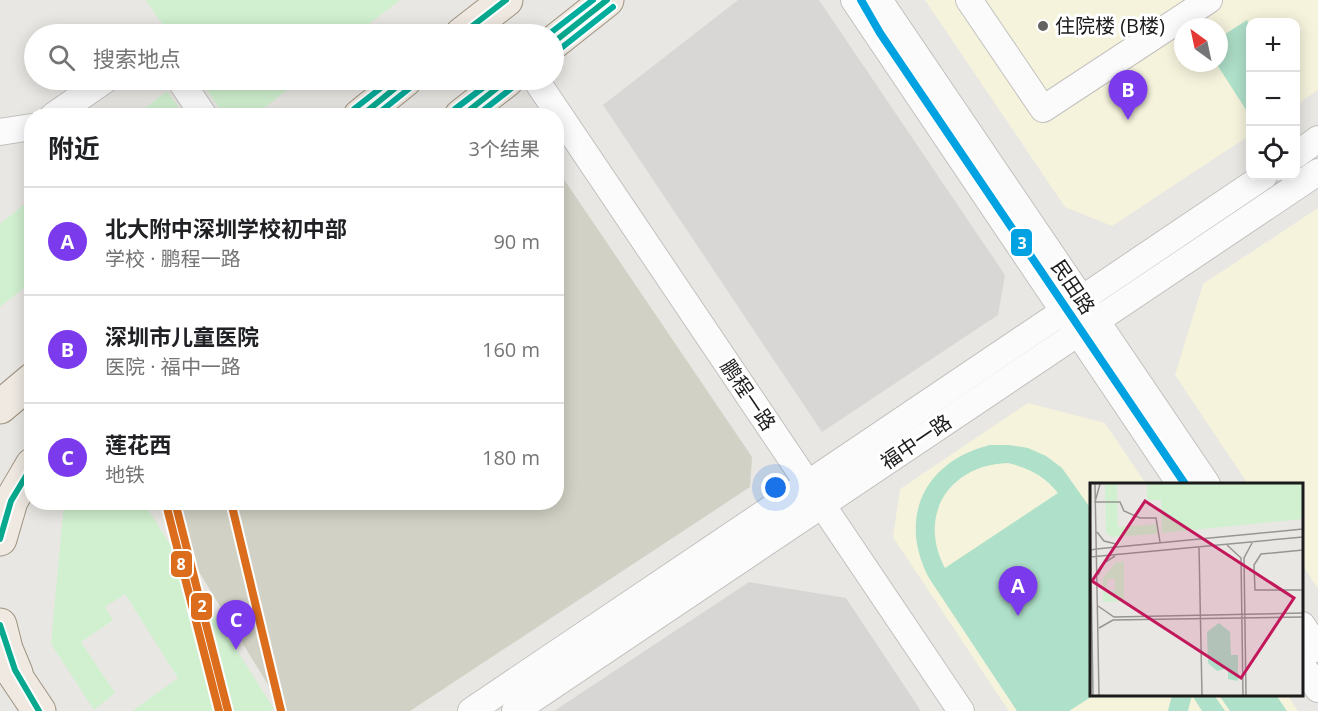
<!DOCTYPE html>
<html lang="zh">
<meta charset="utf-8">
<style>
:root{--surface:#fff;--page:#f6f6f6;--text:#202124;--muted:#757577;--line:#e0e0e0;--accent:#7c3aed}
body{margin:0;font-family:"Open Sans","Noto Sans SC",sans-serif;background:var(--page);color:var(--text)}
.controls{position:absolute;right:18px;top:18px;display:grid;overflow:hidden;border-radius:12px;box-shadow:0 3px 15px #0003}
.controls button{width:54px;height:54px;display:grid;place-items:center;padding:0;border:0;border-bottom:2px solid var(--line);background:var(--surface);color:var(--text);font:30px sans-serif}
.compass{position:absolute;left:1174px;top:18px;width:54px;height:54px;border-radius:50%;background:var(--surface);box-shadow:0 3px 15px #0003;rotate:327deg}
.you{position:absolute;left:776px;top:488px;width:21px;height:21px;margin:-15px;border:4px solid #fff;border-radius:50%;background:#1a73e8;box-shadow:0 0 0 9px #1a73e833}
.badge{display:grid;place-items:center;width:39px;height:39px;border-radius:50%;background:var(--accent);color:#fff;font-size:20px;font-weight:700}
.pin{position:absolute;translate:-50% -50px;filter:drop-shadow(0 2px 3px #0008)}
.pin::after{content:'';position:absolute;top:32px;width:21px;height:18px;background:inherit;clip-path:polygon(0 0,100% 0,50% 100%)}
.list{margin:0;padding:0;list-style:none}
h2{display:flex;justify-content:space-between;align-items:center;height:78px;margin:0;padding:0 24px;font-size:26px}
h2 small{font-size:20px;font-weight:400;color:var(--muted)}
.list li{display:grid;grid-template-columns:39px 1fr auto;gap:18px;align-items:center;box-sizing:border-box;height:108px;padding:0 24px;border-top:2px solid var(--line)}
.list b{display:block;font-size:22px;white-space:nowrap}
.list p{margin:0;font-size:20px;white-space:nowrap;color:var(--muted)}
.list em{font-size:20px;font-style:normal;color:var(--muted)}
.icon{flex:none;width:33px;height:33px;fill:none;stroke:currentColor;stroke-width:2;stroke-linecap:round;stroke-linejoin:round}
.map{position:relative;flex:none;width:1318px;height:711px;overflow:hidden}
.search{position:absolute;background:var(--surface);box-shadow:0 3px 15px #0003;left:24px;top:24px;width:540px;height:66px;display:flex;align-items:center;gap:15px;box-sizing:border-box;padding:0 21px;border-radius:33px;color:var(--muted);font-size:22px}
.panel{position:absolute;background:var(--surface);box-shadow:0 3px 15px #0003;left:24px;top:108px;width:540px;height:402px;border-radius:24px}
.map>svg:first-child{display:block}
</style>
<div class="map">
<svg width="1318" height="711" viewBox="0 0 1318 711">
<rect width="100%" height="100%" fill="#e9e7e3"/>
<path fill="#d8d6d5" d="M749 582 846 598 921 711H554Z"/>
<g fill="#f5f3dc" fill-rule="evenodd">
<path d="M925 0H1318V90L1296 105V22H1250V135L1112 226 1065 207ZM1183 27H1219V63H1183Z"/>
<path d="M1318 208V589L1302 564V484H1248L1175 375 1203 284Z"/>
<path d="M1028 403 1105 423 1146 484H1092V694L1287 695 1298 711H1009L893 537 900 489Z"/>
</g>
<path fill="#d2d1c5" d="M557 169 752 457 750 487 410 711H284L157 503 556 502Z"/>
<g fill="#d0f0cf">
<path d="M146 0H400L356 34H169Z"/>
<path d="M200 80H300L255 115H224Z"/>
<path d="M167 91 184 115H136Z"/>
<path d="M31 199V282L0 307V224Z"/>
<path d="M64 503H144L274 709 271 711H132L178 678 125 594 105 607 113 620 81 642 115 693 94 710 51 644Z"/>
</g>
<g fill="#afe0c9" fill-rule="evenodd">
<path d="M1247 20 1250 26V116L1216 63H1219V38Z"/>
<path d="M990 445H1009L1028 448 1046 456 1062 468 1091 509 1092 694 1094 695 1069 711H1017L929 578C897 517 925 461 990 445ZM1008 463C1029 468 1045 476 1058 493L945 568C917 515 949 465 1008 463Z"/>
<path d="M1172 695H1214L1225 711H1202L1192 695 1188 711H1168Z"/>
<path d="M1219 695H1276L1287 711H1230Z"/>
</g>
<path fill="#d8d7d5" d="M738 0H819L1005 275 998 315 822 432 603 105Z"/>
<g fill="none" stroke-linecap="round" stroke-linejoin="round">
<defs>
<g id="minor">
<path d="M854 0 1180 484"/>
<path d="M879 0 1207 484"/>
<path d="M969 0 1043 109 1209 0"/>
<path d="M180 80 204 116"/>
<path d="M536 80 961 711"/>
<path d="M53 116 105 80"/>
<path d="M0 132 32 127"/>
<path d="M1296 155 1318 139"/>
<path d="M1302 625 1318 649"/>
<path d="M1302 665 1318 689"/>
<path d="M471 711 1264 176"/>
<path d="M515 711 1318 172"/>
</g>
<g id="major">
<path d="M462 34 506 0"/>
<path d="M554 42 607 0"/>
<path d="M360 116 405 80"/>
<path d="M461 116 507 80"/>
<path d="M0 407 32 380"/>
<path d="M0 539 11 501 32 465"/>
<path d="M0 625 6 649 16 673"/>
<path d="M0 653 39 711"/>
</g>
</defs>
<use href="#minor" stroke="#c2c1bf" stroke-width="28"/>
<use href="#major" stroke="#9e9381" stroke-width="35"/>
<use href="#minor" stroke="#fcfbfb" stroke-width="26"/>
<use href="#major" stroke="#efe9e2" stroke-width="33"/>
<defs>
<g id="bus-1">
<path d="M462 34 506 0"/>
<path d="M554 42 607 0"/>
<path d="M361 116 405 80"/>
<path d="M462 116 507 80"/>
<path d="M0 539 11 501 32 466"/>
<path d="M0 625 15 670 39 711"/>
</g>
<g id="bus-2">
<path d="M560 49 613 7"/>
<path d="M375 116 411 87"/>
<path d="M476 116 513 87"/>
</g>
<g id="bus-3">
<path d="M549 34 593 0"/>
<path d="M354 109 391 80"/>
<path d="M455 109 493 80"/>
</g>
</defs>
<use href="#bus-1" stroke="#fff" stroke-width="10"/>
<use href="#bus-2" stroke="#fff" stroke-width="10"/>
<use href="#bus-3" stroke="#fff" stroke-width="10"/>
<use href="#bus-1" stroke="#08a98e" stroke-width="6"/>
<use href="#bus-2" stroke="#01ad9c" stroke-width="6"/>
<use href="#bus-3" stroke="#01ad9c" stroke-width="6"/>
<defs>
<path id="metro-1" d="M861 0 880 33 1185 484"/>
<g id="metro-2">
<path d="M175 502 228 711"/>
<path d="M231 502 281 711"/>
</g>
<path id="metro-3" d="M166 504 219 711"/>
</defs>
<use href="#metro-1" stroke="#fff" stroke-width="12"/>
<use href="#metro-2" stroke="#fff" stroke-width="12"/>
<use href="#metro-3" stroke="#fff" stroke-width="12"/>
<use href="#metro-1" stroke="#00a2e1" stroke-width="8"/>
<use href="#metro-2" stroke="#db6d1c" stroke-width="8"/>
<use href="#metro-3" stroke="#db6d1c" stroke-width="8"/>
</g>
<circle fill="#636261" stroke="#fff" stroke-width="2" cx="1043" cy="26" r="6"/>
<g text-anchor="middle" stroke-width="6" stroke-linejoin="round" paint-order="stroke">
<g font-size="20" fill="#1b1b1b" stroke="#fff" text-anchor="start">
<text x="1055" y="33">住院楼 (B楼)</text>
</g>
<g font-size="20" fill="#1b1b1b" stroke="#fff">
<text transform="translate(1073 287) rotate(56)" y="7">民田路</text>
<text transform="translate(748 395) rotate(56)" y="7">鹏程一路</text>
<text transform="translate(916 442) rotate(-34)" y="7">福中一路</text>
</g>
</g>
<g transform="translate(1090 483)">
<rect width="213" height="213" fill="#e9e7e3"/>
<path d="M15 1H27L28 44 67 41V51L21 54 16 49ZM57 1H213V36L72 50 71 17H57ZM34 78V118L13 119V108H25V95L17 97V105H13V95L26 79Z" fill="#d0f0cf"/>
<path d="M129 140 140 149 141 172H148V198L138 196V185L127 188 118 180 117 149Z" fill="#afe0c9"/>
<path fill="none" stroke="#979593" stroke-width="1.5" d="M5 1 9 212M10 1 5 19H30L34 28 50 35H66L70 59M0 20 3 212M7 49 14 58 26 61M137 62 151 75 153 212M109 64 112 212M213 67 171 71 164 82 165 107H213M0 74 213 54M1 74V67L6 66 213 46M8 92 14 80 25 73M8 123 24 134 213 130M9 145 23 137 213 134M156 212 154 75 162 60"/>
<path fill="#c2185b" fill-opacity="0.15" stroke="#c2185b" stroke-width="3" d="M55 18 204 115 151 195 2 98Z"/>
<rect width="213" height="213" fill="none" stroke="#1b1b1b" stroke-width="3"/>
</g>
<g stroke="#fff" stroke-width="2">
<rect x="1010" y="228" width="23" height="29" rx="6" fill="#00a2e1"/>
<rect x="170" y="550" width="23" height="28" rx="6" fill="#db6d1c"/>
<rect x="190" y="592" width="23" height="29" rx="6" fill="#db6d1c"/>
</g>
<g font-size="16" text-anchor="middle" font-weight="bold" fill="#fff">
<text x="1022" y="249">3</text>
<text x="181" y="570">8</text>
<text x="202" y="612">2</text>
</g>
</svg>
<div class="controls">
<button>+</button>
<button>−</button>
<button><svg class="icon" aria-label="locate" viewBox="0 0 24 24"><circle cx="12" cy="12" r="6"/><path d="M12 2v4M12 18v4M2 12h4M18 12h4"/></svg></button>
</div>
<svg class="compass" viewBox="-18 -18 36 36"><path d="M0-13l5 13h-10z" fill="#e53935"/><path d="M0 13l5-13h-10z" fill="#757577"/></svg>
<div class="you"></div>
<div class="pin badge" style="left:1018px;top:616px">A</div>
<div class="pin badge" style="left:1128px;top:120px">B</div>
<div class="pin badge" style="left:236px;top:650px">C</div>
<div class="search"><svg class="icon" aria-label="search" viewBox="0 0 24 24"><circle cx="10" cy="10" r="6"/><path d="M15 15l6 6"/></svg>搜索地点</div>
<section class="panel">
<h2>附近<small>3个结果</small></h2>
<ul class="list">
<li><span class="badge">A</span><div><b>北大附中深圳学校初中部</b><p>学校 · 鹏程一路</p></div><em>90 m</em></li>
<li><span class="badge">B</span><div><b>深圳市儿童医院</b><p>医院 · 福中一路</p></div><em>160 m</em></li>
<li><span class="badge">C</span><div><b>莲花西</b><p>地铁</p></div><em>180 m</em></li>
</ul>
</section>
</div>
